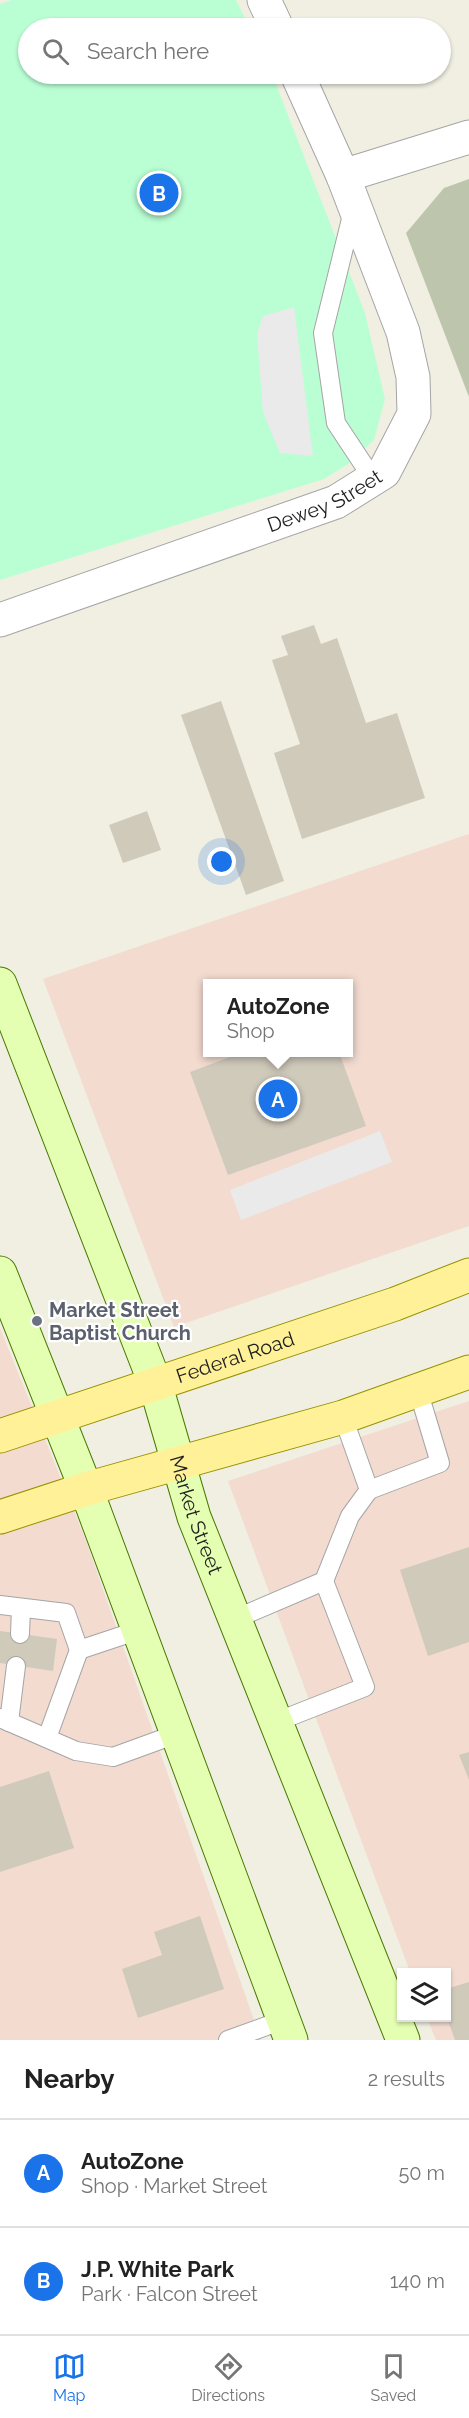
<!DOCTYPE html>
<meta charset="utf-8">
<style>
:root{--surface:#fff;--page:#f2f2f2;--text:#222;--muted:#767676;--line:#e0e0e0;--accent:#1a73e8}
body{margin:0;font-family:Raleway,sans-serif;background:var(--page);color:var(--text)}
.controls{position:absolute;right:18px;bottom:18px;display:grid;overflow:hidden;border-radius:0px;box-shadow:0 2px 4px #0004}
.controls button{width:54px;height:54px;display:grid;place-items:center;padding:0;border:0;border-bottom:2px solid var(--line);background:var(--surface);color:var(--text);font:30px sans-serif}
.you{position:absolute;left:222px;top:862px;width:21px;height:21px;margin:-15px;border:4px solid #fff;border-radius:50%;background:#1a73e8;box-shadow:0 0 0 9px #1a73e833}
.badge{display:grid;place-items:center;width:39px;height:39px;border-radius:50%;background:var(--accent);color:#fff;font-size:20px;font-weight:700}
.pin{position:absolute;translate:-50% -50%;border:3px solid #fff;box-shadow:0 2px 6px #0006}
.popup{position:absolute;left:203px;top:979px;width:150px;height:78px;box-sizing:border-box;display:grid;place-content:center;border-radius:0px;background:var(--surface);filter:drop-shadow(0 2px 4px #0005);font-size:20px;white-space:nowrap;color:var(--muted)}
.popup b{font-size:22px;color:var(--text)}
.popup::after{content:'';position:absolute;left:50%;top:100%;margin-left:-12px;border:12px solid transparent;border-top-color:var(--surface)}
.list{margin:0;padding:0;list-style:none}
h2{display:flex;justify-content:space-between;align-items:center;height:78px;margin:0;padding:0 24px;font-size:26px}
h2 small{font-size:20px;font-weight:400;color:var(--muted)}
.list li{display:grid;grid-template-columns:39px 1fr auto;gap:18px;align-items:center;box-sizing:border-box;height:108px;padding:0 24px;border-top:2px solid var(--line)}
.list b{display:block;font-size:22px;white-space:nowrap}
.list p{margin:0;font-size:20px;white-space:nowrap;color:var(--muted)}
.list em{font-size:20px;font-style:normal;color:var(--muted)}
.icon{flex:none;width:33px;height:33px;fill:none;stroke:currentColor;stroke-width:2;stroke-linecap:round;stroke-linejoin:round}
.map{position:relative;flex:none;width:469px;height:2040px;overflow:hidden}
.search{position:absolute;background:var(--surface);box-shadow:0 2px 4px #0004;left:18px;right:18px;top:18px;height:66px;display:flex;align-items:center;gap:15px;box-sizing:border-box;padding:0 21px;border-radius:33px;color:var(--muted);font-size:22px}
.sheet{height:294px;background:var(--surface)}
nav{display:flex;justify-content:space-around;align-items:center;box-sizing:border-box;height:84px;border-top:2px solid var(--line);background:var(--surface);font-size:16px;color:var(--muted)}
nav a{display:grid;justify-items:center;gap:3px}
nav .on{color:var(--accent)}
.map>svg:first-child{display:block}
</style>
<div class="map">
<svg width="469" height="2040" viewBox="0 0 469 2040">
<rect width="100%" height="100%" fill="#f0efe2"/>
<g fill="#f3dbd0" fill-rule="evenodd">
<path d="M469 834V1226L174 1327 43 979ZM208 984H348V1052H208Z"/>
<path d="M0 1328 85 1538 261 2040H0Z"/>
<path d="M469 1401V2040H436L427 2018H446V1972H410L228 1481Z"/>
</g>
<path fill="#bec5ad" d="M469 179V397L406 233 444 188Z"/>
<path fill="#baffd4" d="M11 0H236L250 28H28V74H272L365 313 385 399 374 440 348 464 324 479 0 580V4Z"/>
<g fill="#eaeaea">
<path d="M294 307 313 456 280 453 263 412 257 333 263 316Z"/>
<path d="M380 1131 392 1162 241 1220 230 1190Z"/>
</g>
<g fill="#d0cabb">
<path d="M314 625 321 644 337 638 366 723 397 713 425 798 302 839 274 753 300 744 272 660 288 655 281 636Z"/>
<path d="M221 701 284 881 246 895 181 715Z"/>
<path d="M147 811 161 850 123 863 109 825Z"/>
<path d="M243 1052H339L366 1126 228 1175 190 1072Z"/>
<path d="M469 1547V1642L428 1656 400 1570Z"/>
<path d="M0 1631 57 1639 53 1671 0 1663Z"/>
<path d="M469 1752V1780L459 1755Z"/>
<path d="M49 1771 74 1848 0 1872V1787Z"/>
<path d="M200 1916 224 1989 138 2018 122 1969 162 1955 154 1932Z"/>
<path d="M469 1982V2040H455L446 2015V1989Z"/>
</g>
<g fill="none" stroke-linecap="round" stroke-linejoin="round">
<defs>
<g id="lane">
<path d="M353 211 323 333 336 423 373 479"/>
<path d="M343 1417 369 1490 440 1463 418 1390"/>
<path d="M324 1581 350 1516 369 1490"/>
<path d="M0 1605 66 1613 79 1650"/>
<path d="M235 1619 324 1581 365 1687 276 1722"/>
<path d="M20 1634 21 1608"/>
<path d="M0 1718 76 1751 113 1757 179 1733"/>
<path d="M9 1722 16 1666"/>
<path d="M47 1738 79 1650 139 1630"/>
<path d="M228 2040 283 2020"/>
</g>
<g id="street">
<path d="M264 0 277 28"/>
<path d="M343 176 469 137"/>
<path id="s1" d="M0 620 336 502 384 472 414 414 413 377 403 332 343 176 297 74"/>
</g>
<g id="secondary">
<path id="s2" d="M0 984 155 1383 194 1517 403 2040"/>
<path d="M0 1273 86 1489 291 2040"/>
</g>
<g id="primary">
<path id="s3" d="M0 1436 395 1304 469 1275"/>
<path d="M0 1517 86 1489 343 1417 469 1372"/>
</g>
</defs>
<use href="#lane" stroke="#a5a5a5" stroke-width="20"/>
<use href="#street" stroke="#a5a5a5" stroke-width="35"/>
<use href="#secondary" stroke="#487900" stroke-width="35"/>
<use href="#primary" stroke="#979200" stroke-width="35"/>
<use href="#lane" stroke="#fff" stroke-width="18"/>
<use href="#street" stroke="#fff" stroke-width="33"/>
<use href="#secondary" stroke="#e4ffb1" stroke-width="33"/>
<use href="#primary" stroke="#fff198" stroke-width="33"/>
</g>
<circle fill="#6b7280" stroke="#fff" stroke-width="2" cx="37" cy="1321" r="6"/>
<g text-anchor="middle" stroke-width="4.5" stroke-linejoin="round" paint-order="stroke">
<g font-size="20" fill="#1e1e1e" stroke="#fff">
<text dy="7" stroke="none"><textPath href="#s1" startOffset="346">Dewey Street</textPath></text>
<text dy="7" stroke="none"><textPath href="#s3" startOffset="248">Federal Road</textPath></text>
<text dy="7" stroke="none"><textPath href="#s2" startOffset="566">Market Street</textPath></text>
</g>
<g font-size="20" font-weight="bold" fill="#5b616d" stroke="#fff" text-anchor="start">
<text x="49" y="1317">Market Street<tspan x="49" dy="23">Baptist Church</tspan></text>
</g>
</g>
</svg>
<div class="controls">
<button><svg class="icon" aria-label="layers" viewBox="0 0 24 24"><path d="M12 4l9 5-9 5-9-5zM3 14l9 5 9-5"/></svg></button>
</div>
<div class="you"></div>
<div class="pin badge" style="left:278px;top:1099px">A</div>
<div class="popup"><b>AutoZone</b>Shop</div>
<div class="pin badge" style="left:159px;top:193px">B</div>
<div class="search"><svg class="icon" aria-label="search" viewBox="0 0 24 24"><circle cx="10" cy="10" r="6"/><path d="M15 15l6 6"/></svg>Search here</div>
</div>
<section class="sheet">
<h2>Nearby<small>2 results</small></h2>
<ul class="list">
<li><span class="badge">A</span><div><b>AutoZone</b><p>Shop · Market Street</p></div><em>50 m</em></li>
<li><span class="badge">B</span><div><b>J.P. White Park</b><p>Park · Falcon Street</p></div><em>140 m</em></li>
</ul>
</section>
<nav>
<a class="on"><svg class="icon" aria-label="map" viewBox="0 0 24 24"><path d="M3 6l6-2 6 2 6-2v14l-6 2-6-2-6 2zM9 4v14M15 6v14"/></svg>Map</a>
<a><svg class="icon" aria-label="directions" viewBox="0 0 24 24"><path d="M12 3l9 9-9 9-9-9zM9 14v-3h6M13 9l2 2-2 2"/></svg>Directions</a>
<a><svg class="icon" aria-label="saved" viewBox="0 0 24 24"><path d="M7 4h10v16l-5-4-5 4z"/></svg>Saved</a>
</nav>
